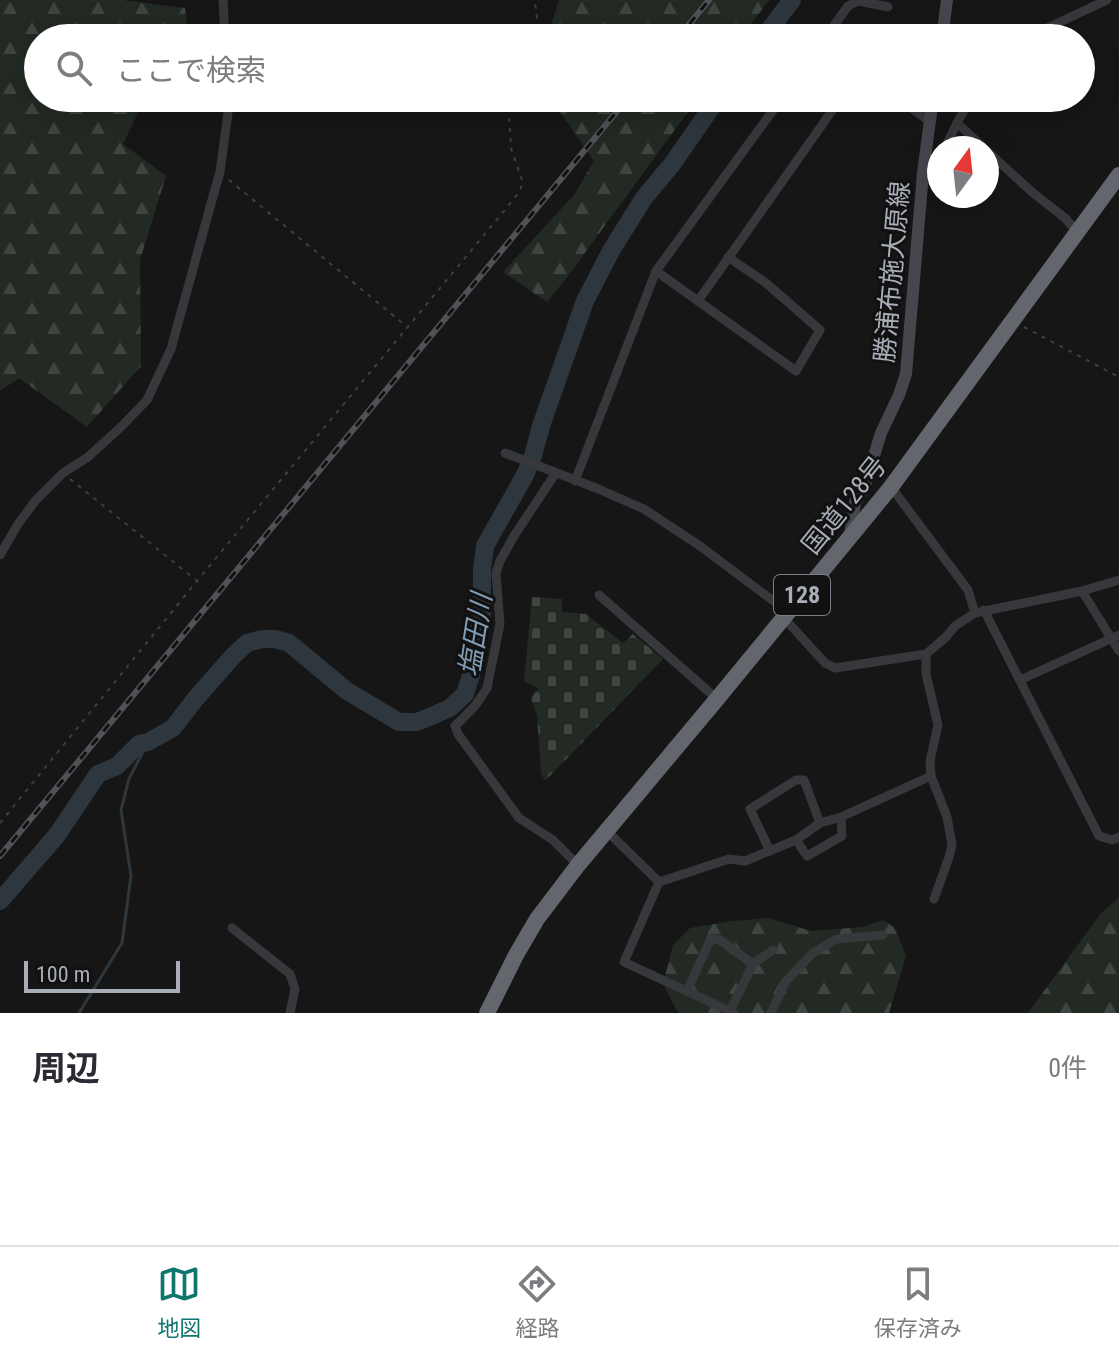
<!DOCTYPE html>
<html lang="ja">
<meta charset="utf-8">
<style>
:root{--surface:#fff;--page:#f7f7f7;--text:#2b2b33;--muted:#7c7c81;--line:#e1e1e2;--accent:#0f766e}
body{margin:0;font-family:"Roboto Condensed","Noto Sans JP",sans-serif;background:var(--page);color:var(--text)}
.compass{position:absolute;left:927px;top:136px;width:72px;height:72px;border-radius:50%;background:var(--surface);box-shadow:0 8px 32px #0002;rotate:15deg}
.scale{position:absolute;left:24px;bottom:20px;width:156px;box-sizing:border-box;padding-left:8px;border:4px solid #a8adb7;border-top:0;font-size:22px;line-height:28px;white-space:nowrap;color:#a8adb7;-webkit-text-stroke:6px #111112;paint-order:stroke}
.list{margin:0;padding:0;list-style:none}
h2{display:flex;justify-content:space-between;align-items:center;height:104px;margin:0;padding:0 32px;font-size:34px}
h2 small{font-size:26px;font-weight:400;color:var(--muted)}
.icon{flex:none;width:44px;height:44px;fill:none;stroke:currentColor;stroke-width:2;stroke-linecap:round;stroke-linejoin:round}
.map{position:relative;flex:none;width:1119px;height:1013px;overflow:hidden}
.search{position:absolute;background:var(--surface);box-shadow:0 8px 32px #0002;left:24px;right:24px;top:24px;height:88px;display:flex;align-items:center;gap:20px;box-sizing:border-box;padding:0 28px;border-radius:44px;color:var(--muted);font-size:30px}
.sheet{height:232px;background:var(--surface)}
nav{display:flex;justify-content:space-around;align-items:center;box-sizing:border-box;height:112px;border-top:2px solid var(--line);background:var(--surface);font-size:22px;color:var(--muted)}
nav a{display:grid;justify-items:center;gap:4px}
nav .on{color:var(--accent)}
.map>svg:first-child{display:block}
</style>
<div class="map">
<svg width="1119" height="1013" viewBox="0 0 1119 1013">
<defs>
<pattern id="forest-firs" width="22" height="20" patternUnits="userSpaceOnUse" patternTransform="scale(2)"><rect width="22" height="20" fill="#222a23"/><path d="M5 1l3.5 6h-7zM16 11l3.5 6h-7z" fill="#3f4641"/></pattern>
<pattern id="cemetery-stones" width="16" height="16" patternUnits="userSpaceOnUse" patternTransform="scale(2)"><rect width="16" height="16" fill="#222a23"/><path d="M2 7V4a2 2 0 0 1 4 0v3zM10 15v-3a2 2 0 0 1 4 0v3z" fill="#3f4641"/></pattern>
</defs>
<rect width="100%" height="100%" fill="#161617"/>
<g fill="url(#forest-firs)">
<path d="M0 0H122L185 8 188 33 185 38H38V98H145L123 144 166 176 140 260 141 366 87 427 19 378 0 391Z"/>
<path d="M559 0H769L741 38H547Z"/>
<path d="M548 98H698L568 276 547 302 503 272 574 195 594 161 556 106Z"/>
<path d="M1119 898V1013H1028L1101 913Z"/>
<path d="M769 918 811 931 862 927 883 920 895 928 906 956 889 1013H680L677 1011 663 984 673 945 690 928 732 921Z"/>
</g>
<path fill="url(#cemetery-stones)" d="M532 597 562 599V612L586 614 623 643 633 634 663 659 545 781 541 773 537 715 531 699 538 688 524 681Z"/>
<g fill="none" stroke-linecap="round" stroke-linejoin="round">
<path stroke="#2e373d" stroke-width="3" d="M79 1013 122 943 131 876 121 810 129 779 148 742"/>
<g stroke="#2e373d" stroke-width="18">
<path d="M763 38 792 0"/>
<path d="M0 901 57 835 98 774 117 766 139 744 148 742 173 728 196 698 233 656 247 643 262 639H275L289 643 347 691 399 722H417L434 715 450 708 465 694 472 672 482 613V570L485 546 525 475 533 456 541 426 585 301 612 249 644 198 673 163 718 98"/>
</g>
<g stroke="#3d3f43" stroke-width="2" stroke-dasharray="4 6" stroke-linecap="butt">
<path d="M533 38C537 26 539 12 533 0"/>
<path d="M229 180 406 326"/>
<path d="M1024 327 1119 377"/>
<path d="M70 479 196 580"/>
<path d="M0 823 197 581 518 194 523 183 511 148 508 98"/>
</g>
<g stroke="#37383c" stroke-width="9">
<path d="M223 0 225 38"/>
<path d="M825 38 848 6 859 1 888 7"/>
<path d="M1026 38 1107 0"/>
<path d="M898 98 930 122"/>
<path d="M957 123 984 148"/>
<path d="M945 148 957 123 971 98"/>
<path d="M987 151 1032 192 1065 218 1077 232"/>
<path d="M923 173 939 157"/>
<path d="M656 271 796 371 820 330 766 283 728 257"/>
<path d="M698 301 841 98"/>
<path d="M505 453 596 488 644 509 700 546 788 612"/>
<path d="M555 474 514 536 500 561 496 573 500 624 487 688 475 706 455 726 458 734 519 818 553 840 578 865"/>
<path d="M575 481 656 271 782 98"/>
<path d="M891 487 968 590 975 613"/>
<path d="M0 555 18 524 36 500 63 473 88 457 122 426 147 400 171 349 212 200 220 172 230 98"/>
<path d="M1082 591 1119 651"/>
<path d="M599 595 717 699"/>
<path d="M984 610 1099 836 1112 840 1119 837"/>
<path d="M784 618 825 663 835 668 926 654 945 638 955 626 975 613 1082 591 1119 580"/>
<path d="M926 654V674L938 725 930 761 931 776 947 817 952 845 949 857 934 899"/>
<path d="M1020 680 1119 635"/>
<path d="M606 830 659 882 729 859 745 861 796 840 807 856 842 836 841 817 931 776"/>
<path d="M796 840 820 823 841 817"/>
<path d="M770 851 750 809 796 780H804L820 823"/>
<path d="M659 882 624 962 734 1013"/>
<path d="M232 928 290 974 295 989 290 1013"/>
<path d="M687 991 711 938 720 940 753 964"/>
<path d="M730 1011 753 964 773 950"/>
<path d="M771 1013 786 981 813 953 836 939 883 935"/>
</g>
<g stroke="#45474c" stroke-width="12">
<path d="M942 38 947 0"/>
<path d="M850 535 855 502 864 489 881 433 899 395 906 374 923 173 933 98"/>
</g>
<path stroke="#63666d" stroke-width="16" d="M487 1013 516 955 537 919 578 865 717 699 891 487 1119 175"/>
<defs>
<g id="rail">
<path d="M678 38 709 0"/>
<path d="M0 856 628 98"/>
</g>
</defs>
<use href="#rail" stroke="#505257" stroke-width="6"/>
<use href="#rail" stroke="#111112" stroke-width="3" stroke-dasharray="9" stroke-linecap="butt"/>
</g>
<g text-anchor="middle" stroke-width="6" stroke-linejoin="round" paint-order="stroke">
<rect fill="#111112" stroke="#7b7e86" stroke-width="2" x="774" y="575" width="56" height="40" rx="6"/>
<g font-size="24" font-weight="bold" fill="#a8adb7">
<text x="802" y="603">128</text>
</g>
<g font-size="26" fill="#a8adb7" stroke="#111112">
<text transform="translate(892 272) rotate(-85)" y="9">勝浦布施大原線</text>
<text transform="translate(844 505) rotate(-51)" y="9">国道128号</text>
</g>
<g font-size="28" font-style="italic" fill="#809bb1" stroke="#111112">
<text transform="translate(475 635) rotate(-81)" y="10">塩田川</text>
</g>
</g>
</svg>
<svg class="compass" viewBox="-18 -18 36 36"><path d="M0-13l5 13h-10z" fill="#e53935"/><path d="M0 13l5-13h-10z" fill="#7c7c81"/></svg>
<div class="scale">100 m</div>
<div class="search"><svg class="icon" aria-label="search" viewBox="0 0 24 24"><circle cx="10" cy="10" r="6"/><path d="M15 15l6 6"/></svg>ここで検索</div>
</div>
<section class="sheet">
<h2>周辺<small>0件</small></h2>
<ul class="list">
</ul>
</section>
<nav>
<a class="on"><svg class="icon" aria-label="map" viewBox="0 0 24 24"><path d="M3 6l6-2 6 2 6-2v14l-6 2-6-2-6 2zM9 4v14M15 6v14"/></svg>地図</a>
<a><svg class="icon" aria-label="directions" viewBox="0 0 24 24"><path d="M12 3l9 9-9 9-9-9zM9 14v-3h6M13 9l2 2-2 2"/></svg>経路</a>
<a><svg class="icon" aria-label="saved" viewBox="0 0 24 24"><path d="M7 4h10v16l-5-4-5 4z"/></svg>保存済み</a>
</nav>
